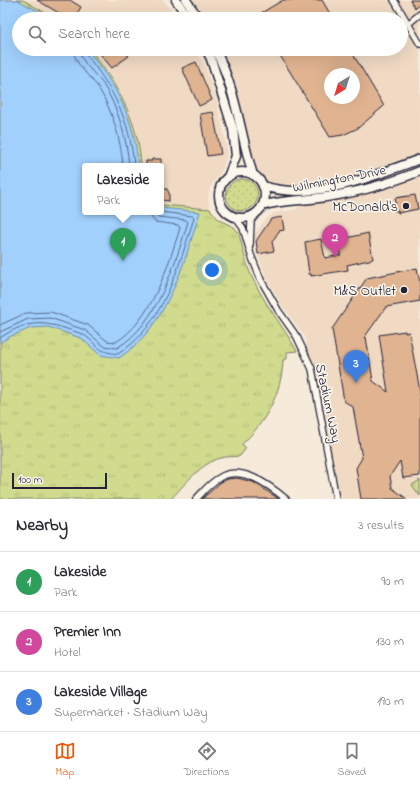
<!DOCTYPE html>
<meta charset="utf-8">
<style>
:root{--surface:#fff;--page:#f2f2f3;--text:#2b2b33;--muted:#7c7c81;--line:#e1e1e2;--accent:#ea580c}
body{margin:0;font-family:"Indie Flower",sans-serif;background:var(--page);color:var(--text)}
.compass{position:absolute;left:324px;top:68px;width:36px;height:36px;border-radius:50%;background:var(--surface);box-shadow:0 4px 16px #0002;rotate:218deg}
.scale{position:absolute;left:12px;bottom:10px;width:95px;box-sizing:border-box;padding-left:4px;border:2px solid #22223b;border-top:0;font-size:11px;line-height:14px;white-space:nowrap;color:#22223b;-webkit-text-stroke:3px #fbf7ec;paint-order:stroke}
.you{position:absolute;left:212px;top:270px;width:14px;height:14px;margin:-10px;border:3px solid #fff;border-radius:50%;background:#1a73e8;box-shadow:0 0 0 6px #1a73e833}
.badge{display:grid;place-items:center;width:26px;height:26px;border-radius:50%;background:var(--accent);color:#fff;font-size:13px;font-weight:700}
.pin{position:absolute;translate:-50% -33px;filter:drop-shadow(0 1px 2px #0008)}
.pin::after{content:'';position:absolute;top:21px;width:14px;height:12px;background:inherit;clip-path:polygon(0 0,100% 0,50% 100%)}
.popup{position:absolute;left:82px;top:163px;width:82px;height:52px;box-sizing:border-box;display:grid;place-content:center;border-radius:4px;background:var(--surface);filter:drop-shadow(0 1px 3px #0005);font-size:13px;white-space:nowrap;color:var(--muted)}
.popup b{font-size:15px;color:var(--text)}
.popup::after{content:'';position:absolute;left:50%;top:100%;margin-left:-8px;border:8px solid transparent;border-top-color:var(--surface)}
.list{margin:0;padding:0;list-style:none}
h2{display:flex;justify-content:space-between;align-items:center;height:52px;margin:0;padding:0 16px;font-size:17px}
h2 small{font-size:13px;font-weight:400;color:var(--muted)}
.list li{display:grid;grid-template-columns:26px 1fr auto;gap:12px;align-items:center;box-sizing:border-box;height:60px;padding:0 16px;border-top:1px solid var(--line)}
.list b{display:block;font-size:15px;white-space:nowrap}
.list p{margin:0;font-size:13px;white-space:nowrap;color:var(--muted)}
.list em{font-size:13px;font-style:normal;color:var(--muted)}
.icon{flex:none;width:22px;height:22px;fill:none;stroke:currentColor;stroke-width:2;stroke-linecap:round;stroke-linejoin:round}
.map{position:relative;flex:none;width:420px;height:499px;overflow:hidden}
.search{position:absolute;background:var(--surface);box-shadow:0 4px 16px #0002;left:12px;right:12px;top:12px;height:44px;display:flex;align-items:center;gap:10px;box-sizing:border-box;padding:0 14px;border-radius:22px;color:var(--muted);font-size:15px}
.sheet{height:232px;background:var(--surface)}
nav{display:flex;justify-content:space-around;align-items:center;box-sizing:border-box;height:56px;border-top:1px solid var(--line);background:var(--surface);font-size:11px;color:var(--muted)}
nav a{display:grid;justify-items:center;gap:2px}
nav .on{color:var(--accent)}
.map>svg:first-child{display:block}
</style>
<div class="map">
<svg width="420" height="499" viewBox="0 0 420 499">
<defs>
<pattern id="grass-dots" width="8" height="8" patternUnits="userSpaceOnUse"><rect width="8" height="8" fill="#d0db8e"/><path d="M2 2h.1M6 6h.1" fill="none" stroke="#b2bc7b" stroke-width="1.8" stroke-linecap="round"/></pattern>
<pattern id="park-tufts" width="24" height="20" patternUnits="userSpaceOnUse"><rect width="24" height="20" fill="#d0db8e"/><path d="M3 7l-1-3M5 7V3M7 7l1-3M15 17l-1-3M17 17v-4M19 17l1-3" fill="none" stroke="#b2bc7b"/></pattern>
</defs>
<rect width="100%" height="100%" fill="#f6eada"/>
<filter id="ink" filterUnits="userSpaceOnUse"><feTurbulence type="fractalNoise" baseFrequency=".025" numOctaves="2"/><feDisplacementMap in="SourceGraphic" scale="8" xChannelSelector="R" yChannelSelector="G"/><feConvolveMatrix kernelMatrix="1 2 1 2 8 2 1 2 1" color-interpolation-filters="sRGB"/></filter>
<g filter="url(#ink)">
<g fill="#f0dac4" fill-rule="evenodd">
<path d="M23 0H163L178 19H56Z"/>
<path d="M186 0H420V159L327 188 263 186 253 175 215 49H401V19H199ZM330 74H354V98H330Z"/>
<path d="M90 49H196L206 69 218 105 228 153 222 170 210 188 208 198 210 209 161 205V166H141V157L112 78Z"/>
<path d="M420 171V499H336L305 337 281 304 267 279 257 253 254 235 265 220 274 213 295 210 311 199Z"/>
</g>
<circle fill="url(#grass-dots)" stroke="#797e64" cx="242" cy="195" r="16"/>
<g fill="url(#park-tufts)" stroke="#797e64">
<path d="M0 0H23L56 19H19V49H90C116 84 139 121 141 166H85V212H161V205L210 209 219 220 234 227 238 232C243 246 245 263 252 277 264 303 282 325 297 351L287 352V359L283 360C282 392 266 422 242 444L246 448 240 456C234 457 227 456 221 458 202 462 184 485 171 499H0Z"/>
<path d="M420 480V496L412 485Z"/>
</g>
<path fill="#a1d0fd" stroke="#6e8aaf" d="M0 0H18L52 19H19V49H87C116 86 135 118 138 166H85V212H161V208L200 212C183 266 168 325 119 358L100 355 81 338 48 327 31 328 9 337 0 343Z"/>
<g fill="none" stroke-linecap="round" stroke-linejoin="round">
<g stroke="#556889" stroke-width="1">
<path d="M73 49C74 64 90 76 98 87 112 110 121 139 123 166"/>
<path d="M79 49C80 62 96 74 103 84 118 108 127 138 129 166"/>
<path d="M84 49 85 53C113 89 130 119 134 166"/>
<path d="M0 325 26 313 51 312 88 325 107 341 116 342C152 320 168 266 180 228L178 225 155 222 147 212"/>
<path d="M0 332 28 319 50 318 85 330 104 346 117 348C158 323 174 266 188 222L186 220 159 217 153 212"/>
<path d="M0 338C23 322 40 320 67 329 72 331 79 332 84 335 100 346 95 351 118 354 163 326 179 266 194 218L193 216 160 212"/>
</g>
</g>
<g fill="#e1b491" stroke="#22223b" fill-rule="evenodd">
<path d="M37 0H70L81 7 74 19H69Z"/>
<path d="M283 0H322L333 19H251Z"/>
<path d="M410 0H420V4L415 8Z"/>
<path d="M96 49H120L129 56 112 68Z"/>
<path d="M276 49H350L384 106 358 128 343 135 330 137ZM330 74H354V98H330Z"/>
<path d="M196 62 212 100 199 106 182 68Z"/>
<path d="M213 112 221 154 207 156 200 114Z"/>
<path d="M152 159H161V166H146V161H152Z"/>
<path d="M161 189H167L169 193V201L161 200Z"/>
<path d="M415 195 418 209 398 213V211H395L394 204 396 203 395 198Z"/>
<path d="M282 217 284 230 279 231 272 242 274 251 258 254 256 241 271 219Z"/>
<path d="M368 233 373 259 347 265 348 270 311 276V274H309L305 242 321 239 325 258 341 255 338 240Z"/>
<path d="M417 268 420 283V301L386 307 364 338 366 337 373 381 388 392 379 335 405 331V333L409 332 420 391V476L403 478 400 461 390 476 392 488 407 499H361L356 468 362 458 353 407 344 401 332 329 367 278Z"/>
<path d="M237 478 253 482 279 499H202L221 482 228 479Z"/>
</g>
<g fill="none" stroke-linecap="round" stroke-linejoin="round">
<defs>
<g id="street">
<path d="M394 0 420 44"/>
<path d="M408 24 420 14"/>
<path d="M235 217 243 228 251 255 261 280 278 310 297 337 312 369 336 499"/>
<path d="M250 245 251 221 258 212"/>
<path d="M196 499C203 492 210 483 219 478 241 464 269 485 286 499"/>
</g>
<g id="secondary">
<path d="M176 0 189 19"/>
<path d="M186 0 199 19"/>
<path d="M206 49 211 59 233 129 236 156 228 177"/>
<path d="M215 49C236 89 240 133 253 175"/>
<circle cx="242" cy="195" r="23"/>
<path d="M263 186C312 202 374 176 420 159"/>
<path d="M262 206C278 201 294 201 311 199 347 195 386 185 420 171"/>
</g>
</defs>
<use href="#street" stroke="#22223b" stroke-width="8"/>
<use href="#secondary" stroke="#22223b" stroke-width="11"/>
<use href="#street" stroke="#fbf7ec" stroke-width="5.5"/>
<use href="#secondary" stroke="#fbf7ec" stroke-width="8"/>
</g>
</g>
<g fill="#22223b" stroke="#fbf7ec" stroke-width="1.5">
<circle cx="406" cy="206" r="4"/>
<circle cx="404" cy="290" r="4"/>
</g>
<g text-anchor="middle" stroke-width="3" stroke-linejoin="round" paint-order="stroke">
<g font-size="14" fill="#22223b" stroke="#fbf7ec">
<text transform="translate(339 178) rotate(-11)" y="5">Wilmington Drive</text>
<text transform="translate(329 403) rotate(78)" y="5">Stadium Way</text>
</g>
<g font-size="14" fill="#22223b" stroke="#fbf7ec" text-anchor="end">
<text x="398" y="211">McDonald's</text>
<text x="396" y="295">M&amp;S Outlet</text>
</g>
</g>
</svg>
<svg class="compass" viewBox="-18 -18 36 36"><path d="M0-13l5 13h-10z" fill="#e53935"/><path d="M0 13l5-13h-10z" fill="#7c7c81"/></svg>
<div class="scale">100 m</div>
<div class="you"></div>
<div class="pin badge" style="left:123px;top:261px;background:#2e9e5b">1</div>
<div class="popup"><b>Lakeside</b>Park</div>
<div class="pin badge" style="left:335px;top:257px;background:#d1479c">2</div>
<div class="pin badge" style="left:356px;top:383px;background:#3f7fe0">3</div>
<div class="search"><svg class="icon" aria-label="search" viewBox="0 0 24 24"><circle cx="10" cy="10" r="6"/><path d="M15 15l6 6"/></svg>Search here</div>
</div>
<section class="sheet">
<h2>Nearby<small>3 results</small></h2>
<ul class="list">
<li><span class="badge" style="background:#2e9e5b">1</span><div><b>Lakeside</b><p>Park</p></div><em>90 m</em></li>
<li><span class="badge" style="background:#d1479c">2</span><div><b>Premier Inn</b><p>Hotel</p></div><em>130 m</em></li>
<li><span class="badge" style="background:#3f7fe0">3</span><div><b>Lakeside Village</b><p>Supermarket · Stadium Way</p></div><em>190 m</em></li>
</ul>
</section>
<nav>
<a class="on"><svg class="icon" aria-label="map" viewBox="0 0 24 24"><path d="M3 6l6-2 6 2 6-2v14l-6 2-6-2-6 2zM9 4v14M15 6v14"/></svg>Map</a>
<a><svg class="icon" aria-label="directions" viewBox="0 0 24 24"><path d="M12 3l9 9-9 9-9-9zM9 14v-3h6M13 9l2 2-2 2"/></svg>Directions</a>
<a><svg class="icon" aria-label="saved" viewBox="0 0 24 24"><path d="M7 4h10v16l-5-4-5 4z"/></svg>Saved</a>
</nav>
